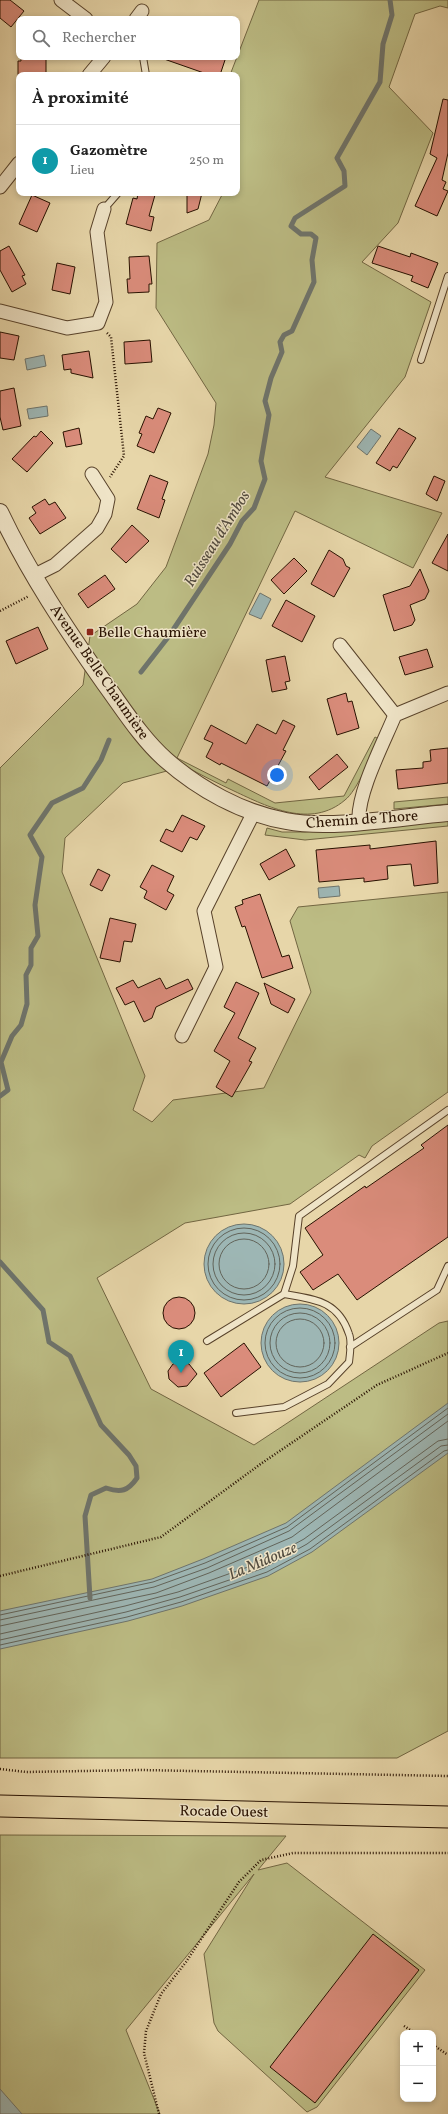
<!DOCTYPE html>
<html lang="fr">
<meta charset="utf-8">
<style>
:root{--surface:#fff;--page:#f6f6f6;--text:#222;--muted:#767676;--line:#e0e0e0;--accent:#2563eb}
body{margin:0;font-family:Vollkorn,serif;background:var(--page);color:var(--text)}
.controls{position:absolute;right:12px;bottom:12px;display:grid;overflow:hidden;border-radius:8px;box-shadow:0 2px 6px #0003}
.controls button{width:36px;height:36px;display:grid;place-items:center;padding:0;border:0;border-bottom:1px solid var(--line);background:var(--surface);color:var(--text);font:20px sans-serif}
.you{position:absolute;left:277px;top:775px;width:14px;height:14px;margin:-10px;border:3px solid #fff;border-radius:50%;background:#1a73e8;box-shadow:0 0 0 6px #1a73e833}
.badge{display:grid;place-items:center;width:26px;height:26px;border-radius:50%;background:var(--accent);color:#fff;font-size:13px;font-weight:700}
.pin{position:absolute;translate:-50% -33px;filter:drop-shadow(0 1px 2px #0008)}
.pin::after{content:'';position:absolute;top:21px;width:14px;height:12px;background:inherit;clip-path:polygon(0 0,100% 0,50% 100%)}
.list{margin:0;padding:0;list-style:none}
h2{display:flex;justify-content:space-between;align-items:center;height:52px;margin:0;padding:0 16px;font-size:17px}
h2 small{font-size:13px;font-weight:400;color:var(--muted)}
.list li{display:grid;grid-template-columns:26px 1fr auto;gap:12px;align-items:center;box-sizing:border-box;height:72px;padding:0 16px;border-top:1px solid var(--line)}
.list b{display:block;font-size:15px;white-space:nowrap}
.list p{margin:0;font-size:13px;white-space:nowrap;color:var(--muted)}
.list em{font-size:13px;font-style:normal;color:var(--muted)}
.icon{flex:none;width:22px;height:22px;fill:none;stroke:currentColor;stroke-width:2;stroke-linecap:round;stroke-linejoin:round}
.map{position:relative;flex:none;width:448px;height:2114px;overflow:hidden}
.search{position:absolute;background:var(--surface);box-shadow:0 2px 6px #0003;left:16px;top:16px;width:224px;height:44px;display:flex;align-items:center;gap:10px;box-sizing:border-box;padding:0 14px;border-radius:8px;color:var(--muted);font-size:15px}
.panel{position:absolute;background:var(--surface);box-shadow:0 2px 6px #0003;left:16px;top:72px;width:224px;height:124px;border-radius:8px}
.map>svg:first-child{display:block}
</style>
<div class="map">
<svg width="448" height="2114" viewBox="0 0 448 2114">
<rect width="100%" height="100%" fill="#e7d6a9"/>
<filter id="stains"><feTurbulence type="fractalNoise" baseFrequency=".005" numOctaves="4"/><feColorMatrix values="0 0 0 0 .2 0 0 0 0 .09 0 0 0 0 .02 0 0 0 .5 -.17"/></filter>
<radialGradient id="worn" r=".72"><stop offset=".6" stop-color="#630" stop-opacity="0"/><stop offset="1" stop-color="#630" stop-opacity=".3"/></radialGradient>
<g fill="#bcbc84" stroke="#726642">
<path d="M259 0H448V8L440 6 415 14 389 87 433 133 398 223 362 262 431 302 405 377 325 477 442 513 413 568 295 511 177 758 226 783 228 779 275 803 344 796 375 737 379 739C372 754 357 791 345 800 311 829 268 807 234 791 217 783 201 775 185 766L123 783 65 838 62 872 145 1076 133 1110 152 1122 173 1100 264 1088 311 992 290 921 298 907 448 892V1092L372 1146 365 1158 359 1155 290 1204 185 1223 97 1278 151 1389 254 1445 439 1323 448 1321V1731L397 1758H0V768L83 685 90 636 137 604 166 567 208 454 214 425 216 403 156 308 157 243 209 220 223 193H237V75H230Z"/>
<path d="M448 797V804L394 809V802Z"/>
<path d="M448 816V826L305 840 265 835 267 828 282 832H305Z"/>
<path d="M0 1835 286 1836 258 1870 287 1863 425 1970 317 2107 307 2112 218 2031 214 2023 204 1954 254 1874 126 2030 160 2114H0Z"/>
</g>
<g fill="#9db6b4" stroke="#6e746c">
<path d="M44 355 46 366 27 370 25 359Z"/>
<path d="M47 406 48 416 29 419 27 409Z"/>
<path d="M371 429 381 436 367 455 357 447Z"/>
<path d="M260 593 271 599 261 619 249 614Z"/>
<path d="M339 886 340 896 319 898 318 888Z"/>
<circle cx="244" cy="1264" r="40"/>
<circle cx="300" cy="1343" r="39"/>
<path d="M448 1403V1453L312 1552 268 1576 182 1606 128 1621 0 1649V1611L152 1579 203 1559 286 1523Z"/>
<path d="M0 2089 22 2114H0Z"/>
</g>
<g fill="none" stroke-linecap="round" stroke-linejoin="round">
<g stroke="#62645a" stroke-width="1">
<circle cx="244" cy="1264" r="36"/>
<circle cx="244" cy="1264" r="31"/>
<circle cx="244" cy="1264" r="25"/>
<circle cx="300" cy="1343" r="35"/>
<circle cx="300" cy="1343" r="30"/>
<circle cx="300" cy="1343" r="24"/>
<path d="M0 1615 153 1582 205 1563 287 1527 448 1408"/>
<path d="M0 1620 154 1587 207 1568 289 1531 448 1414"/>
<path d="M0 1626 156 1593 209 1573 292 1537 448 1421"/>
<path d="M0 1634 125 1606 178 1592 262 1562 304 1539 438 1441 448 1439"/>
<path d="M0 1640 126 1612 180 1597 264 1568 307 1544 441 1446 448 1445"/>
<path d="M0 1645 127 1617 181 1602 267 1572 310 1549 444 1451 448 1450"/>
</g>
<g stroke="#6e746c" stroke-width="5">
<path d="M141 672 169 636 230 544 242 521 254 508 265 479 261 461 269 415 265 401 271 378 282 352 280 342 284 335 292 331 314 282 312 260 316 238 311 234H301L291 226 295 218 345 186 344 171 337 158 380 82 383 44 392 15 390 0"/>
<path d="M0 1096 8 1090 1 1062 12 1036 21 1025 27 1004 26 975 31 965V948L38 936 35 905 42 857 30 835 52 803 83 788 101 760 109 740"/>
<path d="M0 1262 43 1310 49 1342 70 1356 101 1425 129 1455 136 1466 137 1478C128 1491 121 1493 106 1488L91 1495 85 1516 90 1598"/>
</g>
</g>
<g fill="#da8c7b" stroke="#281100">
<path d="M0 0H10L24 11 11 27 0 18Z"/>
<path d="M21 57H46V75H18V61H21Z"/>
<path d="M164 57H226L220 75H203L204 73 164 59Z"/>
<path d="M443 99 448 100V153L442 180 446 182 443 189 448 191 437 216 415 206 437 158 430 154Z"/>
<path d="M138 193 155 195 149 216 154 217 151 231 126 224 133 198 137 199Z"/>
<path d="M187 193H202L198 209 187 213Z"/>
<path d="M32 195 50 203 37 232 19 224Z"/>
<path d="M9 246 25 275 22 276 26 284 12 292 0 270V251Z"/>
<path d="M378 246 410 257 411 253 438 263 428 288 411 281 413 276 372 263Z"/>
<path d="M149 256 152 284H149V292L128 293 127 279H130L129 257Z"/>
<path d="M57 263 75 267 70 294 52 290Z"/>
<path d="M0 332 19 336 14 360 0 358Z"/>
<path d="M150 340 152 362 125 364 124 342Z"/>
<path d="M89 351 93 378 71 373V369L64 370 62 355Z"/>
<path d="M14 388 21 426 3 430 0 417V391Z"/>
<path d="M158 408 171 413 154 453 137 446 142 434 139 433 146 416 153 419Z"/>
<path d="M79 428 82 444 66 447 63 432Z"/>
<path d="M399 428 416 438 397 468 393 466 390 471 376 463Z"/>
<path d="M41 431 53 443 27 472 12 459 34 436 36 437Z"/>
<path d="M150 475 168 482 162 499 165 500 159 518 137 509Z"/>
<path d="M434 476 445 481 437 501 426 494Z"/>
<path d="M45 499 49 505 55 502 66 518 40 534 29 518 36 513 32 507Z"/>
<path d="M132 525 149 541 126 563 111 549Z"/>
<path d="M448 534V571L432 563Z"/>
<path d="M329 550 343 559 346 566 350 568 334 597 311 584Z"/>
<path d="M294 558 307 571 284 594 271 580Z"/>
<path d="M420 569 429 591 425 599 410 605 415 620 412 625 394 631 383 595 410 586Z"/>
<path d="M105 575 115 589 88 608 78 594Z"/>
<path d="M286 600 315 616 302 642 272 626Z"/>
<path d="M38 627 48 649 16 664 6 641Z"/>
<path d="M427 649 433 667 405 675 399 657Z"/>
<path d="M285 656 290 681 285 682 287 689 272 692 266 660Z"/>
<path d="M346 693 348 702 352 701 359 728 337 735 327 699Z"/>
<path d="M283 720 295 726 283 750 286 751 267 786 221 763 220 765 206 757 213 743 204 739 211 725 246 744 257 724 276 734Z"/>
<path d="M448 748V783L398 789 396 770 423 768V762L431 761 430 750Z"/>
<path d="M337 754 348 767 319 790 309 777Z"/>
<path d="M182 815 205 826 197 840 190 837 182 852 160 841 166 829 173 832Z"/>
<path d="M436 841 438 883 414 886 411 864 387 866 388 879 364 882V878L319 882 316 850 370 845V849Z"/>
<path d="M286 849 295 866 269 880 260 864Z"/>
<path d="M152 865 174 876 167 891 174 895 166 910 144 898 147 891 140 887Z"/>
<path d="M98 869 110 875 102 891 90 885Z"/>
<path d="M260 894 282 957 289 955 293 968 262 978 245 926 242 927 235 907 243 904 242 900Z"/>
<path d="M110 918 136 924 132 942 124 941 120 962 100 958Z"/>
<path d="M160 978 166 989 188 979 193 989 156 1007 152 1018 144 1022 134 1001 125 1005 116 988 133 980 138 988Z"/>
<path d="M236 982 259 993 238 1038 256 1048 249 1061 252 1062 232 1097 216 1087 230 1061 214 1051 235 1013 224 1007Z"/>
<path d="M264 983 295 999 288 1013 271 1004Z"/>
<path d="M448 1125V1237L357 1300 338 1274 313 1290 300 1272 323 1255 305 1228 365 1186 366 1188 424 1148 421 1145Z"/>
<circle cx="179" cy="1313" r="16"/>
<path d="M244 1343 261 1367 221 1397 204 1373Z"/>
<path d="M181 1361 189 1364 197 1374 187 1386 178 1387 169 1379 168 1371 173 1364Z"/>
<path d="M373 1934 419 1970 315 2103 270 2067Z"/>
</g>
<g fill="none" stroke-linecap="round" stroke-linejoin="round">
<defs>
<g id="service">
<path d="M143 57 146 75"/>
<path d="M104 209 118 193"/>
<path d="M421 360 448 276"/>
<path d="M207 1341 284 1294 293 1266 299 1216 448 1110"/>
<path d="M350 1347 437 1290 448 1266"/>
<path d="M236 1413 284 1407 328 1384 349 1362C350 1354 352 1341 349 1334 338 1300 313 1299 284 1294"/>
</g>
<g id="minor">
<path d="M61 0 86 19"/>
<path d="M136 19 142 11"/>
<path d="M89 75 104 57"/>
<path d="M0 187 19 163"/>
<path d="M0 311 67 328 98 323 106 302 97 232 104 209"/>
<path d="M33 576 55 565 97 528 105 514 108 499 92 474"/>
<path d="M340 645 395 715"/>
<path d="M359 821C357 793 384 742 395 715L448 693"/>
<path d="M182 1036 216 967 204 911 254 812"/>
</g>
<path id="tertiary" d="M0 512C29 573 66 629 105 684 124 710 142 739 166 760 199 789 242 813 286 821 332 830 400 817 448 813"/>
<path id="primary" d="M0 1806 448 1817"/>
</defs>
<use href="#service" stroke="#58422a" stroke-width="8"/>
<use href="#minor" stroke="#58422a" stroke-width="15"/>
<use href="#tertiary" stroke="#58422a" stroke-width="18"/>
<use href="#primary" stroke="#281100" stroke-width="23"/>
<g stroke="#281100" stroke-width="2.5" stroke-dasharray="1 2" stroke-linecap="butt">
<path d="M107 333 111 337 124 456 110 477"/>
<path d="M0 611 29 596"/>
<path d="M0 1576 161 1537 262 1463 377 1385 448 1353"/>
<path d="M0 1769 26 1772 141 1770 448 1776"/>
<path d="M404 2026 415 2033"/>
<path d="M433 2045 448 2055"/>
<path d="M159 2114 144 2053 146 2031 161 1994 186 1962 239 1882 261 1860 293 1853H448"/>
</g>
<use href="#service" stroke="#efe4c7" stroke-width="6"/>
<use href="#minor" stroke="#efe4c7" stroke-width="13"/>
<use href="#tertiary" stroke="#efe4c7" stroke-width="16"/>
<use href="#primary" stroke="#e7d6a9" stroke-width="21"/>
</g>
<rect fill="#8f2418" stroke="#efe4c7" stroke-width="1.5" x="86" y="628" width="8" height="8" rx="2"/>
<g text-anchor="middle" stroke-width="3" stroke-linejoin="round" paint-order="stroke">
<g font-size="15" fill="#281100" stroke="#efe4c7" text-anchor="start">
<text x="98" y="637">Belle Chaumière</text>
</g>
<g font-size="15" fill="#281100" stroke="#efe4c7">
<text transform="translate(100 672) rotate(55)" y="5">Avenue Belle Chaumière</text>
<text transform="translate(362 819) rotate(-4)" y="5">Chemin de Thore</text>
<text transform="translate(224 1811) rotate(1)" y="5">Rocade Ouest</text>
</g>
<g font-size="16" font-style="italic" fill="#514b3f" stroke="#efe4c7">
<text transform="translate(216 538) rotate(-58)" y="6">Ruisseau d'Ambos</text>
<text transform="translate(262 1560) rotate(-23)" y="6">La Midouze</text>
</g>
</g>
<rect width="100%" height="100%" filter="url(#stains)"/>
<rect width="100%" height="100%" fill="url(#worn)"/>
</svg>
<div class="controls">
<button>+</button>
<button>−</button>
</div>
<div class="you"></div>
<div class="pin badge" style="left:181px;top:1373px;background:#0f9aa8">1</div>
<div class="search"><svg class="icon" aria-label="search" viewBox="0 0 24 24"><circle cx="10" cy="10" r="6"/><path d="M15 15l6 6"/></svg>Rechercher</div>
<section class="panel">
<h2>À proximité<small></small></h2>
<ul class="list">
<li><span class="badge" style="background:#0f9aa8">1</span><div><b>Gazomètre</b><p>Lieu</p></div><em>250 m</em></li>
</ul>
</section>
</div>
